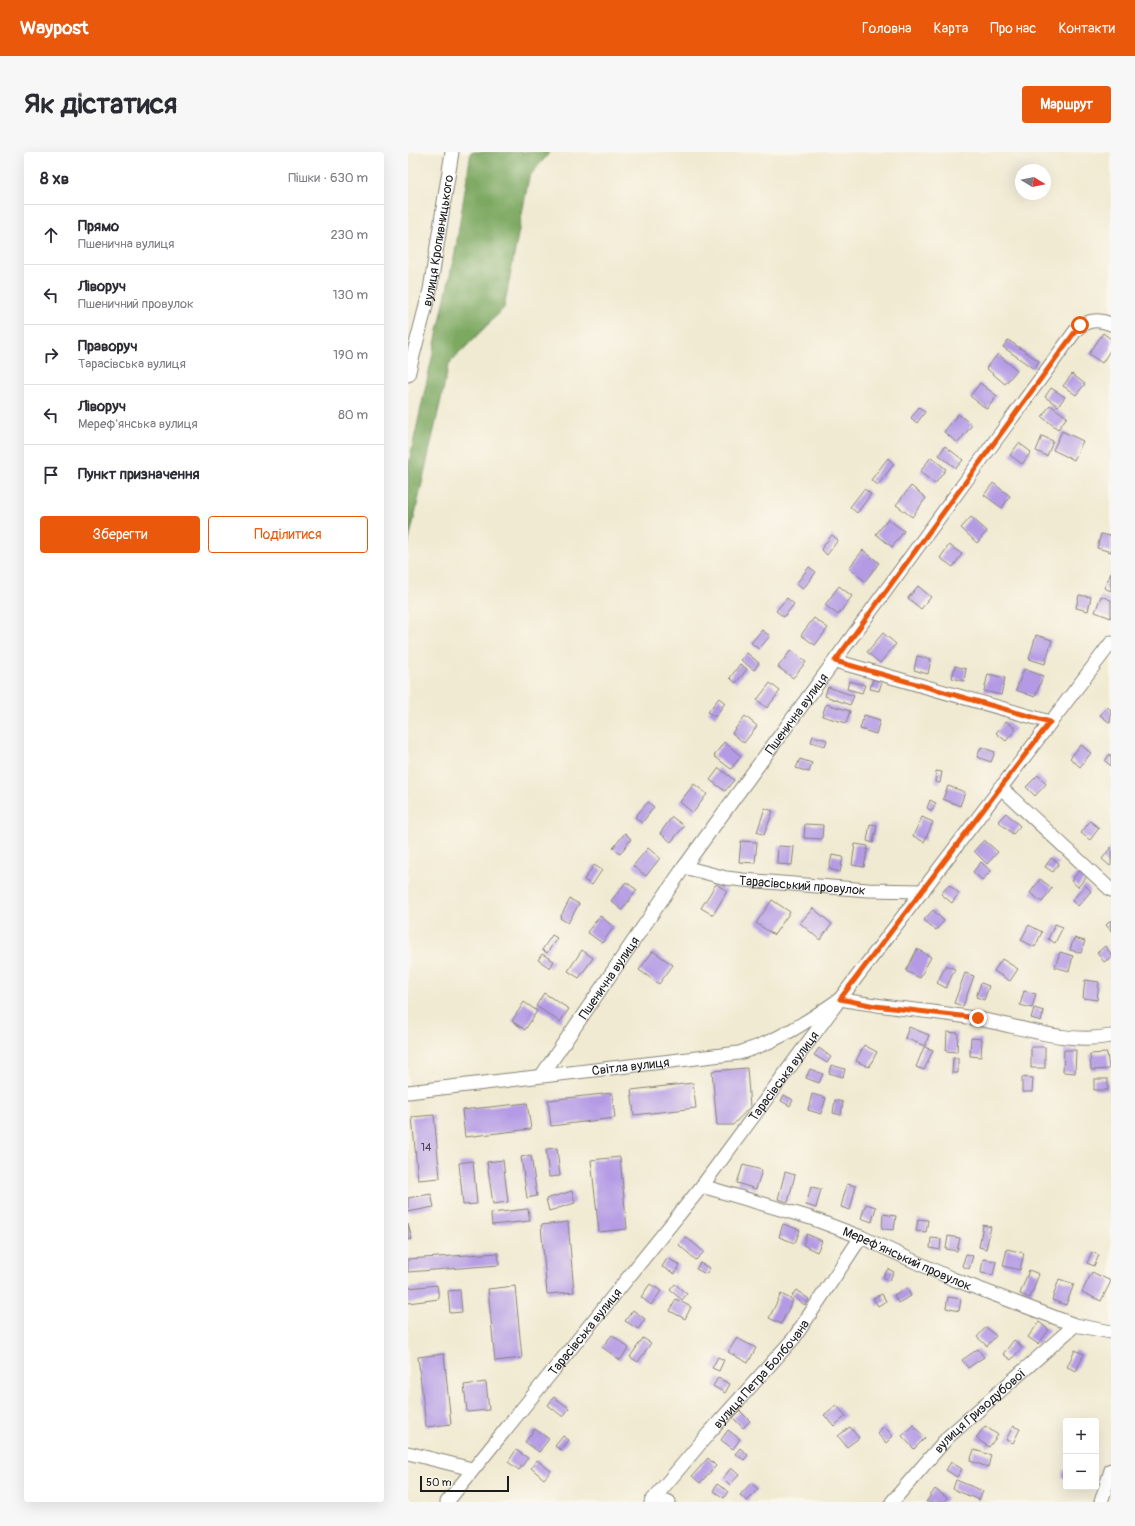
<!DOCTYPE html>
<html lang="uk">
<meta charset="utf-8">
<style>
:root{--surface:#fff;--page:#f7f7f7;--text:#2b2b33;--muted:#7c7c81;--line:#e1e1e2;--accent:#ea580c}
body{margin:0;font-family:Pangolin,sans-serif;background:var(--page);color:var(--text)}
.controls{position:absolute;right:12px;bottom:12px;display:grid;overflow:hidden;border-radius:4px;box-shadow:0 4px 16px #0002}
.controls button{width:36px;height:36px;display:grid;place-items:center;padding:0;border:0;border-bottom:1px solid var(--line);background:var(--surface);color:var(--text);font:20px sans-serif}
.compass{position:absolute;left:607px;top:12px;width:36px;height:36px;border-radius:50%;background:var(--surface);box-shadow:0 4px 16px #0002;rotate:100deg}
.scale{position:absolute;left:12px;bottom:10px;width:89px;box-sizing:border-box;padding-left:4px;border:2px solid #1c1c1c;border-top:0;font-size:11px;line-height:14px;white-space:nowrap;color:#1c1c1c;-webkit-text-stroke:3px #fbf7ec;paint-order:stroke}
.stop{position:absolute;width:12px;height:12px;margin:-9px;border:3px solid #ea580c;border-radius:50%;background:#fff}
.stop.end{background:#ea580c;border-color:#fff;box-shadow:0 1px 4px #0008}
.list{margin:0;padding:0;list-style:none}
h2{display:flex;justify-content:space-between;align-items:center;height:52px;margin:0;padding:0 16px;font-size:17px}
h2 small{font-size:13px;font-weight:400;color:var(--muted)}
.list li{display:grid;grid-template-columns:26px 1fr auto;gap:12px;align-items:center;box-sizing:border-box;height:60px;padding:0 16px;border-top:1px solid var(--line)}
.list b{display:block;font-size:15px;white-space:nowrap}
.list p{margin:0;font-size:13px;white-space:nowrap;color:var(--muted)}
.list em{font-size:13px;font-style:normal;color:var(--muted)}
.actions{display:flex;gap:8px;padding:12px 16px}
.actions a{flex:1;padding:9px 0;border:1px solid var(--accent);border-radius:4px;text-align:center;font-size:14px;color:var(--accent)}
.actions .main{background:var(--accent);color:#fff}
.icon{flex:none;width:22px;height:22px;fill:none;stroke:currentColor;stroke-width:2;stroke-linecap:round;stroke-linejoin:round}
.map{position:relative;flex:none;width:703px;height:1350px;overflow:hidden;border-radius:4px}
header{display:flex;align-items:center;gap:24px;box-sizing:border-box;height:56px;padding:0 20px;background:var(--accent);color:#fff}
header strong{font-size:19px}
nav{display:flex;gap:22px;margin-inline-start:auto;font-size:14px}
.intro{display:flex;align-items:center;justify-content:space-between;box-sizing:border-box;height:96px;padding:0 24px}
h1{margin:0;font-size:28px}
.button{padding:10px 18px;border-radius:4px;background:var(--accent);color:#fff;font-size:14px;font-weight:700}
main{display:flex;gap:24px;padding:0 24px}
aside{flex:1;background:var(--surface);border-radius:4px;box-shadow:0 4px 16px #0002}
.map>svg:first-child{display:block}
</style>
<header>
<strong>Waypost</strong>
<nav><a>Головна</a><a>Карта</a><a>Про нас</a><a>Контакти</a></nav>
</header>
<div class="intro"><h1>Як дістатися</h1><a class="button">Маршрут</a></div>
<main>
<aside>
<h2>8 хв<small>Пішки · 630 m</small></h2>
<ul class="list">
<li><svg class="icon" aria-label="ahead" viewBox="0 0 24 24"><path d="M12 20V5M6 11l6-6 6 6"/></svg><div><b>Прямо</b><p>Пшенична вулиця</p></div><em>230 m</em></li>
<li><svg class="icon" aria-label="left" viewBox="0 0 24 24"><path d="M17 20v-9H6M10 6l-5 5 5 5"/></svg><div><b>Ліворуч</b><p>Пшеничний провулок</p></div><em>130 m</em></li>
<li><svg class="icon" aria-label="right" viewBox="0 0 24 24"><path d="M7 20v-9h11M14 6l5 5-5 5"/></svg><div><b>Праворуч</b><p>Тарасівська вулиця</p></div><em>190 m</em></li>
<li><svg class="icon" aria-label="left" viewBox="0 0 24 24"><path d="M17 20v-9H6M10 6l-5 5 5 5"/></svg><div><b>Ліворуч</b><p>Мереф'янська вулиця</p></div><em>80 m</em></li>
<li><svg class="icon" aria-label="arrive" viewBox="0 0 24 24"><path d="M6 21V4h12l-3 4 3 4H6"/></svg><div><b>Пункт призначення</b></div></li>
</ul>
<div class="actions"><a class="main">Зберегти</a><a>Поділитися</a></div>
</aside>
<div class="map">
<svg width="703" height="1350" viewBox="0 0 703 1350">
<rect width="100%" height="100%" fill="#fbf7ec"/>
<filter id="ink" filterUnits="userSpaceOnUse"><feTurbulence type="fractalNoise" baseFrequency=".025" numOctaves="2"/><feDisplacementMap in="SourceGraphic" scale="8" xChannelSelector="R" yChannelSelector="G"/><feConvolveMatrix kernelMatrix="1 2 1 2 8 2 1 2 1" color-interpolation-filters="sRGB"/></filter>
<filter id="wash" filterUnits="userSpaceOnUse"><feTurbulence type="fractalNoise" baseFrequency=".012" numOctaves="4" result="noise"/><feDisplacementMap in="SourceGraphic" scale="16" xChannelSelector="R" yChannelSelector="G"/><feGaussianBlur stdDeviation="0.9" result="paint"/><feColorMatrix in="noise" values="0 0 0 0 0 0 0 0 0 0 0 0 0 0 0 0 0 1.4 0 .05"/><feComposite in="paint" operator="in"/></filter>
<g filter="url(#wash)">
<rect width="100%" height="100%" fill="#f0ead2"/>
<path fill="#7ba860" stroke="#4c623e" d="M63 0H142L121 25 96 156 41 212 0 393V315L47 101Z"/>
<g id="blocks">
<g fill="#b49ae5">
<path d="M695 181 703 187V197L694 211 681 202Z"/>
<path d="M600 188 631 209 626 217 595 195Z"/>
<path d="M590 202 609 218 597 232 578 216Z"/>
<path d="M664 222 677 232 668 243 655 234Z"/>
<path d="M572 231 589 244 579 257 562 244Z"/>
<path d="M643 236 657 245 650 254 637 245Z"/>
<path d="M642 253 659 265 650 277 634 265Z"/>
<path d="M511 255 517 260 509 271 503 266Z"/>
<path d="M550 262 564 273 550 291 536 280Z"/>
<path d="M654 279 675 289 666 308 645 298Z"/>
<path d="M634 284 645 289 639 304 628 299Z"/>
<path d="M611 291 623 300 614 312 602 303Z"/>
<path d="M537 294 555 308 548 316 531 303Z"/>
<path d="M523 305 538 317 527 332 512 320Z"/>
<path d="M480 306 486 312 470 333 463 328Z"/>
<path d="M585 331 602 344 594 356 576 343Z"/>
<path d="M503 334 518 346 504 365 488 353Z"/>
<path d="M456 337 463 342 449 361 442 355Z"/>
<path d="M563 365 579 379 569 391 553 376Z"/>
<path d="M480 367 496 379 484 395 468 382Z"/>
<path d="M693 382 703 384V400L689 396Z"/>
<path d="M424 383 430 388 419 403 413 397Z"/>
<path d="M541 393 554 402 545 415 532 406Z"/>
<path d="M455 398 471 411 457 429 441 416Z"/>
<path d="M401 415 408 420 395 437 388 432Z"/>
<path d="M703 421V439L696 436Z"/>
<path d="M431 434 444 444 430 463 417 453Z"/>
<path d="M510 434 523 445 513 457 500 446Z"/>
<path d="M671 443 683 445 680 459 668 456Z"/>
<path d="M693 444 703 448V466L687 460Z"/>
<path d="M379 446 386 452 376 465 368 459Z"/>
<path d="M406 466 420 476 407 493 393 483Z"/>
<path d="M354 478 362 484 351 497 343 491Z"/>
<path d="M475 481 488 492 472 511 459 500Z"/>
<path d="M628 483 644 488 637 512 621 507Z"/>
<path d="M383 498 398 510 385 526 370 515Z"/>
<path d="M339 501 351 511 346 518 333 508Z"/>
<path d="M509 504 523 507 520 522 506 518Z"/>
<path d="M332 512 339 517 328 531 322 526Z"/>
<path d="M547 514 558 517 556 529 544 526Z"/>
<path d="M616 517 635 524 627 545 608 538Z"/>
<path d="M580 522 597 526 593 543 576 539Z"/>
<path d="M465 527 474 529 471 539 462 537Z"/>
<path d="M441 529 457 533 454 541 439 537Z"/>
<path d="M362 531 372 539 359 556 349 548Z"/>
<path d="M420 535 446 544 442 553 417 544Z"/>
<path d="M311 546 317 551 307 565 300 560Z"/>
<path d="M418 552 442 559 438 571 414 564Z"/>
<path d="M699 555 703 558 702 571 692 563Z"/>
<path d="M456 563 472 568 468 582 452 577Z"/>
<path d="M337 564 349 574 336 591 324 581Z"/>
<path d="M598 569 608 577 598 589 588 581Z"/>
<path d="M405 584 419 588 417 594 403 590Z"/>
<path d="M316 590 333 604 323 617 306 604Z"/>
<path d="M673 593 683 601 672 615 662 606Z"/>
<path d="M573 595 587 600 583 610 569 605Z"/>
<path d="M702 602 703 604V614L697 609Z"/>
<path d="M392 607 404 611 401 620 388 616Z"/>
<path d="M311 616 326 628 317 639 302 628Z"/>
<path d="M528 619 534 620 532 631 527 630Z"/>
<path d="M630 623 638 632 627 644 618 635Z"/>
<path d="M286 632 299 642 285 661 272 650Z"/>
<path d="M540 634 557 640 552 654 535 647Z"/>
<path d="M522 648 528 651 524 659 519 656Z"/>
<path d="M240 650 246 655 234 671 227 665Z"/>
<path d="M357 656 365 659 356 683 349 680Z"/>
<path d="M598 661 612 674 605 682 590 669Z"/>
<path d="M264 665 276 674 263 690 252 681Z"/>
<path d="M514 665 525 670 516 690 505 684Z"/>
<path d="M682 669 691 676 682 688 673 681Z"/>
<path d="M397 672 415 673 414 687 396 686Z"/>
<path d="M462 672 469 673 465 691 459 689Z"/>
<path d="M217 681 223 687 212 702 205 696Z"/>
<path d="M576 688 590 700 579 712 566 699Z"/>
<path d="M333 689 349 690 347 711 331 710Z"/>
<path d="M447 692 460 694 456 715 444 713Z"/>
<path d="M370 694 386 695 384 713 369 712Z"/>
<path d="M703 695V713L702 714 694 707Z"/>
<path d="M240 696 252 706 238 724 225 714Z"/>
<path d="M424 703 435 705 432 720 421 717Z"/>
<path d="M643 706 651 711 645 720 637 715Z"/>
<path d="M573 710 583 719 574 728 565 720Z"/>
<path d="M186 713 194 718 184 733 176 728Z"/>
<path d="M672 718 679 724 670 735 663 729Z"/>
<path d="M632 727 644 736 634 750 622 741Z"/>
<path d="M218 730 229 738 214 758 203 749Z"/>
<path d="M308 732 319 739 305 763 293 756Z"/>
<path d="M541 733 551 741 544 751 533 742Z"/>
<path d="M677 733 683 739 670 754 664 749Z"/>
<path d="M162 747 171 752 160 771 152 766Z"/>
<path d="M364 748 382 760 366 783 348 771Z"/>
<path d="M405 756 424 772 412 788 392 771Z"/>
<path d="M525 758 536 769 528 778 516 768Z"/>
<path d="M192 764 206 775 194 791 179 780Z"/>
<path d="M703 768V779L698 773Z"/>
<path d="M647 772 655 775 647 791 640 787Z"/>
<path d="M621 773 634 780 627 795 613 788Z"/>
<path d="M144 783 149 786 139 801 134 798Z"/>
<path d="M666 786 677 789 673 801 662 798Z"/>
<path d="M697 794 703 802V805L696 810 689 801Z"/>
<path d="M509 797 523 805 512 826 498 819Z"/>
<path d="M174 798 185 806 171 826 160 819Z"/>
<path d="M245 799 265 813 251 832 231 818Z"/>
<path d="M652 800 665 804 661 819 647 815Z"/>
<path d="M134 802 146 809 142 816 130 808Z"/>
<path d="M594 807 610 817 602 829 586 819Z"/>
<path d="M538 813 547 817 538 836 529 831Z"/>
<path d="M557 821 566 824 555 854 546 851Z"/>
<path d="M677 828 691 830 689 848 675 846Z"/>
<path d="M573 831 581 834 576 848 568 845Z"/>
<path d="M616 839 628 842 624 856 612 853Z"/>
<path d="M136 841 161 857 152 870 128 854Z"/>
<path d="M116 850 129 859 117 878 104 869Z"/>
<path d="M626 856 636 859 633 869 623 866Z"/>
<path d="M501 875 521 883 517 894 497 886Z"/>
<path d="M539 880 550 881 549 900 538 899Z"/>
<path d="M563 886 574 887 573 905 562 904Z"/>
<path d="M456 893 469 900 461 915 448 909Z"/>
<path d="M516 895 525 898 516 918 508 915Z"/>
<rect x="623" y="895" width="14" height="21"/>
<path d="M411 896 423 905 419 911 406 903Z"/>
<path d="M656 898H668L667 921 655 920Z"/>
<path d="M699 901 701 917 683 918 682 902Z"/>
<path d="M545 906H550V921H544Z"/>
<path d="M423 913 437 917 435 925 421 921Z"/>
<path d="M339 916 342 955 325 973H309L304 919Z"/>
<path d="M402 917 415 922 411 931 398 926Z"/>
<path d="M614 925 625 926 624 940H614Z"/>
<rect x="686" y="927" width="14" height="11"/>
<path d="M285 931 288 956 226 963 223 938Z"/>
<path d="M204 941 207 966 143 974 140 948Z"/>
<path d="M404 942 418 946 413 962 400 958Z"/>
<path d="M376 943 385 948 382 954 373 949Z"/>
<path d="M427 948 435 950 433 963 425 961Z"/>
<path d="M119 951 123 977 57 985 54 958Z"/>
<path d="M26 963 32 1026 10 1028 4 965Z"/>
<path d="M149 996 152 1024 141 1025 138 997Z"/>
<path d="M123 1003 129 1044 119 1046 113 1005Z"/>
<path d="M212 1005 219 1077 191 1080 183 1008Z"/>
<path d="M95 1008 100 1050 85 1052 79 1010Z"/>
<path d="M65 1009 69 1052 55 1053 51 1011Z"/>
<path d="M335 1013 354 1018 348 1037 329 1031Z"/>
<path d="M377 1020 387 1023 380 1050 370 1047Z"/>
<path d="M439 1032 448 1034 442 1058 433 1055Z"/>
<path d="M403 1035 413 1037 408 1056 398 1053Z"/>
<path d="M164 1039 167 1051 141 1059 138 1047Z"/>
<path d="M23 1042 26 1055 0 1060V1046Z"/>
<path d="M458 1052 468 1055 464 1070 453 1066Z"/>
<path d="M120 1057 122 1069 84 1073 83 1061Z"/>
<path d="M475 1062 488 1064 486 1078 474 1077Z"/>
<path d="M510 1067 520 1068 518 1080 508 1079Z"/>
<path d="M160 1070 166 1140 139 1142 133 1073Z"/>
<path d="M0 1072 4 1087 0 1088Z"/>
<path d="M375 1072 392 1078 387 1091 371 1085Z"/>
<path d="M575 1073 583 1075 578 1097 571 1095Z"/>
<path d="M399 1082 414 1089 409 1100 395 1093Z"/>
<path d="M540 1084 552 1086 549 1099 538 1097Z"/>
<path d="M278 1085 296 1100 288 1108 271 1093Z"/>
<path d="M523 1086 533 1087 532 1098 522 1096Z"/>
<path d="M599 1097 616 1101 612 1118 595 1114Z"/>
<path d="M684 1100 691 1103 686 1114 679 1111Z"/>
<path d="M90 1101 91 1113 0 1120V1107Z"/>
<path d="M558 1102 565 1104 561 1117 554 1114Z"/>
<path d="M259 1106 272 1113 267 1122 254 1115Z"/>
<path d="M575 1107 588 1109 585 1123 573 1121Z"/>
<path d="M292 1111 302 1116 298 1122 288 1117Z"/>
<path d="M480 1117 486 1120 481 1129 475 1125Z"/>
<path d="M621 1118 631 1122 622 1146 612 1142Z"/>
<path d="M684 1120 703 1129 693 1149 674 1140Z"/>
<path d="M651 1127 666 1132 658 1153 644 1148Z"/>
<path d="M242 1132 253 1139 243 1153 233 1145Z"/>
<path d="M267 1132 279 1142 274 1148 262 1138Z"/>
<path d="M29 1133 31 1147 0 1151V1136Z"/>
<path d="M107 1134 114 1206 87 1209 80 1137Z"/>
<path d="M499 1136 503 1144 490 1151 486 1143Z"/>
<path d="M52 1138 54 1160 42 1161 40 1139Z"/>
<path d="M388 1138 401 1147 397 1153 384 1144Z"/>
<path d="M373 1142 385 1148 373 1172 361 1166Z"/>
<path d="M474 1142 478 1149 470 1154 465 1146Z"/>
<path d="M540 1145 553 1147 551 1159 538 1156Z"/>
<path d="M268 1147 283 1155 277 1167 262 1159Z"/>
<path d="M225 1158 237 1167 230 1177 217 1169Z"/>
<path d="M631 1170 641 1178 630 1192 620 1185Z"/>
<path d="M578 1175 588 1184 579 1194 569 1185Z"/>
<path d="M204 1183 221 1196 212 1208 194 1195Z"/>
<path d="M235 1186 243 1191 230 1210 222 1205Z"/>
<path d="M329 1186 348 1196 340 1211 320 1200Z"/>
<path d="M606 1188 614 1195 603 1208 595 1202Z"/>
<path d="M570 1197 576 1205 560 1216 554 1208Z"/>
<path d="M667 1198 676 1202 668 1219 659 1215Z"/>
<path d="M36 1202 43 1272 18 1275 10 1205Z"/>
<path d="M310 1205 316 1208 311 1219 304 1216Z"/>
<path d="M310 1226 322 1232 317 1241 305 1234Z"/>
<path d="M78 1230 81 1258 59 1260 56 1233Z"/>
<path d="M146 1245 161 1256 155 1265 140 1253Z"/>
<path d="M428 1253 438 1264 426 1274 416 1263Z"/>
<path d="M332 1259 342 1269 335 1276 325 1266Z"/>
<path d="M505 1273 517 1286 506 1297 494 1284Z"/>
<path d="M476 1274 485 1284 478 1291 469 1281Z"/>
<path d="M577 1274 590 1283 581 1295 568 1286Z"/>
<path d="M605 1274 612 1277 605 1291 598 1288Z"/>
<path d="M442 1275 451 1286 439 1295 430 1284Z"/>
<path d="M127 1277 141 1287 131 1300 117 1290Z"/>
<path d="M320 1278 332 1287 325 1297 313 1288Z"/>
<path d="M155 1284 161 1288 153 1298 147 1294Z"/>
<path d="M332 1296 340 1303 336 1308 327 1302Z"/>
<path d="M108 1298 120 1306 111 1318 100 1310Z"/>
<path d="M566 1298 583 1303 580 1315 562 1309Z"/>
<path d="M300 1306 308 1314 292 1331 284 1324Z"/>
<path d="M129 1308 143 1319 136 1327 123 1316Z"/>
<path d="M543 1310 554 1317 549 1325 538 1318Z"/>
<path d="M323 1316 331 1323 322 1333 315 1326Z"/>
<path d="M655 1318 658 1319V1326L654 1325Z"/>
<path d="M548 1328 575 1339 571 1348 545 1337Z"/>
<path d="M343 1331 350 1337 339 1349 332 1343Z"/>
<path d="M309 1332 320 1339 316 1346 305 1339Z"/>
<path d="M527 1337 539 1346 536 1350H518Z"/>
</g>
</g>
</g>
<g filter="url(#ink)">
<use href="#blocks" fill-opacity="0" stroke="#868377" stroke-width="1"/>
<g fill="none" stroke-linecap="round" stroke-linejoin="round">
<defs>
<g id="street">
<path id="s1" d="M0 223 22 138 44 0"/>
<path d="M427 509 642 570"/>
<path d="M592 635 703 738"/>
<path id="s2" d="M276 715 318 726 335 728 460 738 515 739"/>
<path id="s3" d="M134 923 276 715 668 178C678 168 689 166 703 172"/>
<path id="s4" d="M0 940 331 901C369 890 400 869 432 847 476 856 521 858 565 866 609 873 657 893 703 884"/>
<path id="s5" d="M294 1034 403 1066 453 1085 545 1127 667 1173 703 1180"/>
<path d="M0 1301 64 1317"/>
<path d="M247 1346 261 1350"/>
<path id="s6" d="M39 1350 294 1034 432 847 703 491"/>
<path id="s7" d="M243 1350 301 1281 386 1186 453 1085"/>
<path id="s8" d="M484 1350 540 1285 667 1173"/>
<path d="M693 1350 703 1318"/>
</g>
</defs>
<use href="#street" stroke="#868377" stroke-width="15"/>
<use href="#street" stroke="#fff" stroke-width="13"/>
</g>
</g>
<g fill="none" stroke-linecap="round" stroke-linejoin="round" filter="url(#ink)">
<path stroke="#ea580c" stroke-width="5" d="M570 866 467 854 432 847 642 570 427 509 672 173"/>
</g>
<g text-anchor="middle" stroke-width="3" stroke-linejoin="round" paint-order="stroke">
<g font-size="11" fill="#423c4e">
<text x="18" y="999">14</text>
</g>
<g font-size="13" fill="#1c1c1c" stroke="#fbf7ec">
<text dy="5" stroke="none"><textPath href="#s1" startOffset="138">вулиця Кропивницького</textPath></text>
<text dy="5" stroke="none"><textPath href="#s3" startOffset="442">Пшенична вулиця</textPath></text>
<text dy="5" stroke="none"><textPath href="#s2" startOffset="120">Тарасівський провулок</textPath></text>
<text dy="5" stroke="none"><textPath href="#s3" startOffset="118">Пшенична вулиця</textPath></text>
<text dy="5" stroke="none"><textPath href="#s4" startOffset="224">Світла вулиця</textPath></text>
<text dy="5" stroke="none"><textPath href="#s6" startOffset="543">Тарасівська вулиця</textPath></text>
<text dy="5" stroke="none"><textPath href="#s5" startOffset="218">Мереф'янський провулок</textPath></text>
<text dy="5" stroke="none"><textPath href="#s6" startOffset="219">Тарасівська вулиця</textPath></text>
<text dy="5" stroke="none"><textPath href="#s7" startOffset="169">вулиця Петра Болбочана</textPath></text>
<text dy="5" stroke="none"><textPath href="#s8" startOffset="127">вулиця Гризодубової</textPath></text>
</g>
</g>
</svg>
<div class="controls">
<button>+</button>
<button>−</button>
</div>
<svg class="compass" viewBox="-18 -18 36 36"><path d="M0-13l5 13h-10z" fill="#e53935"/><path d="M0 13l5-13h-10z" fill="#7c7c81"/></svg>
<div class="scale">50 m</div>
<div class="stop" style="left:672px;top:173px"></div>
<div class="stop end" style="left:570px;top:866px"></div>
</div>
</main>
